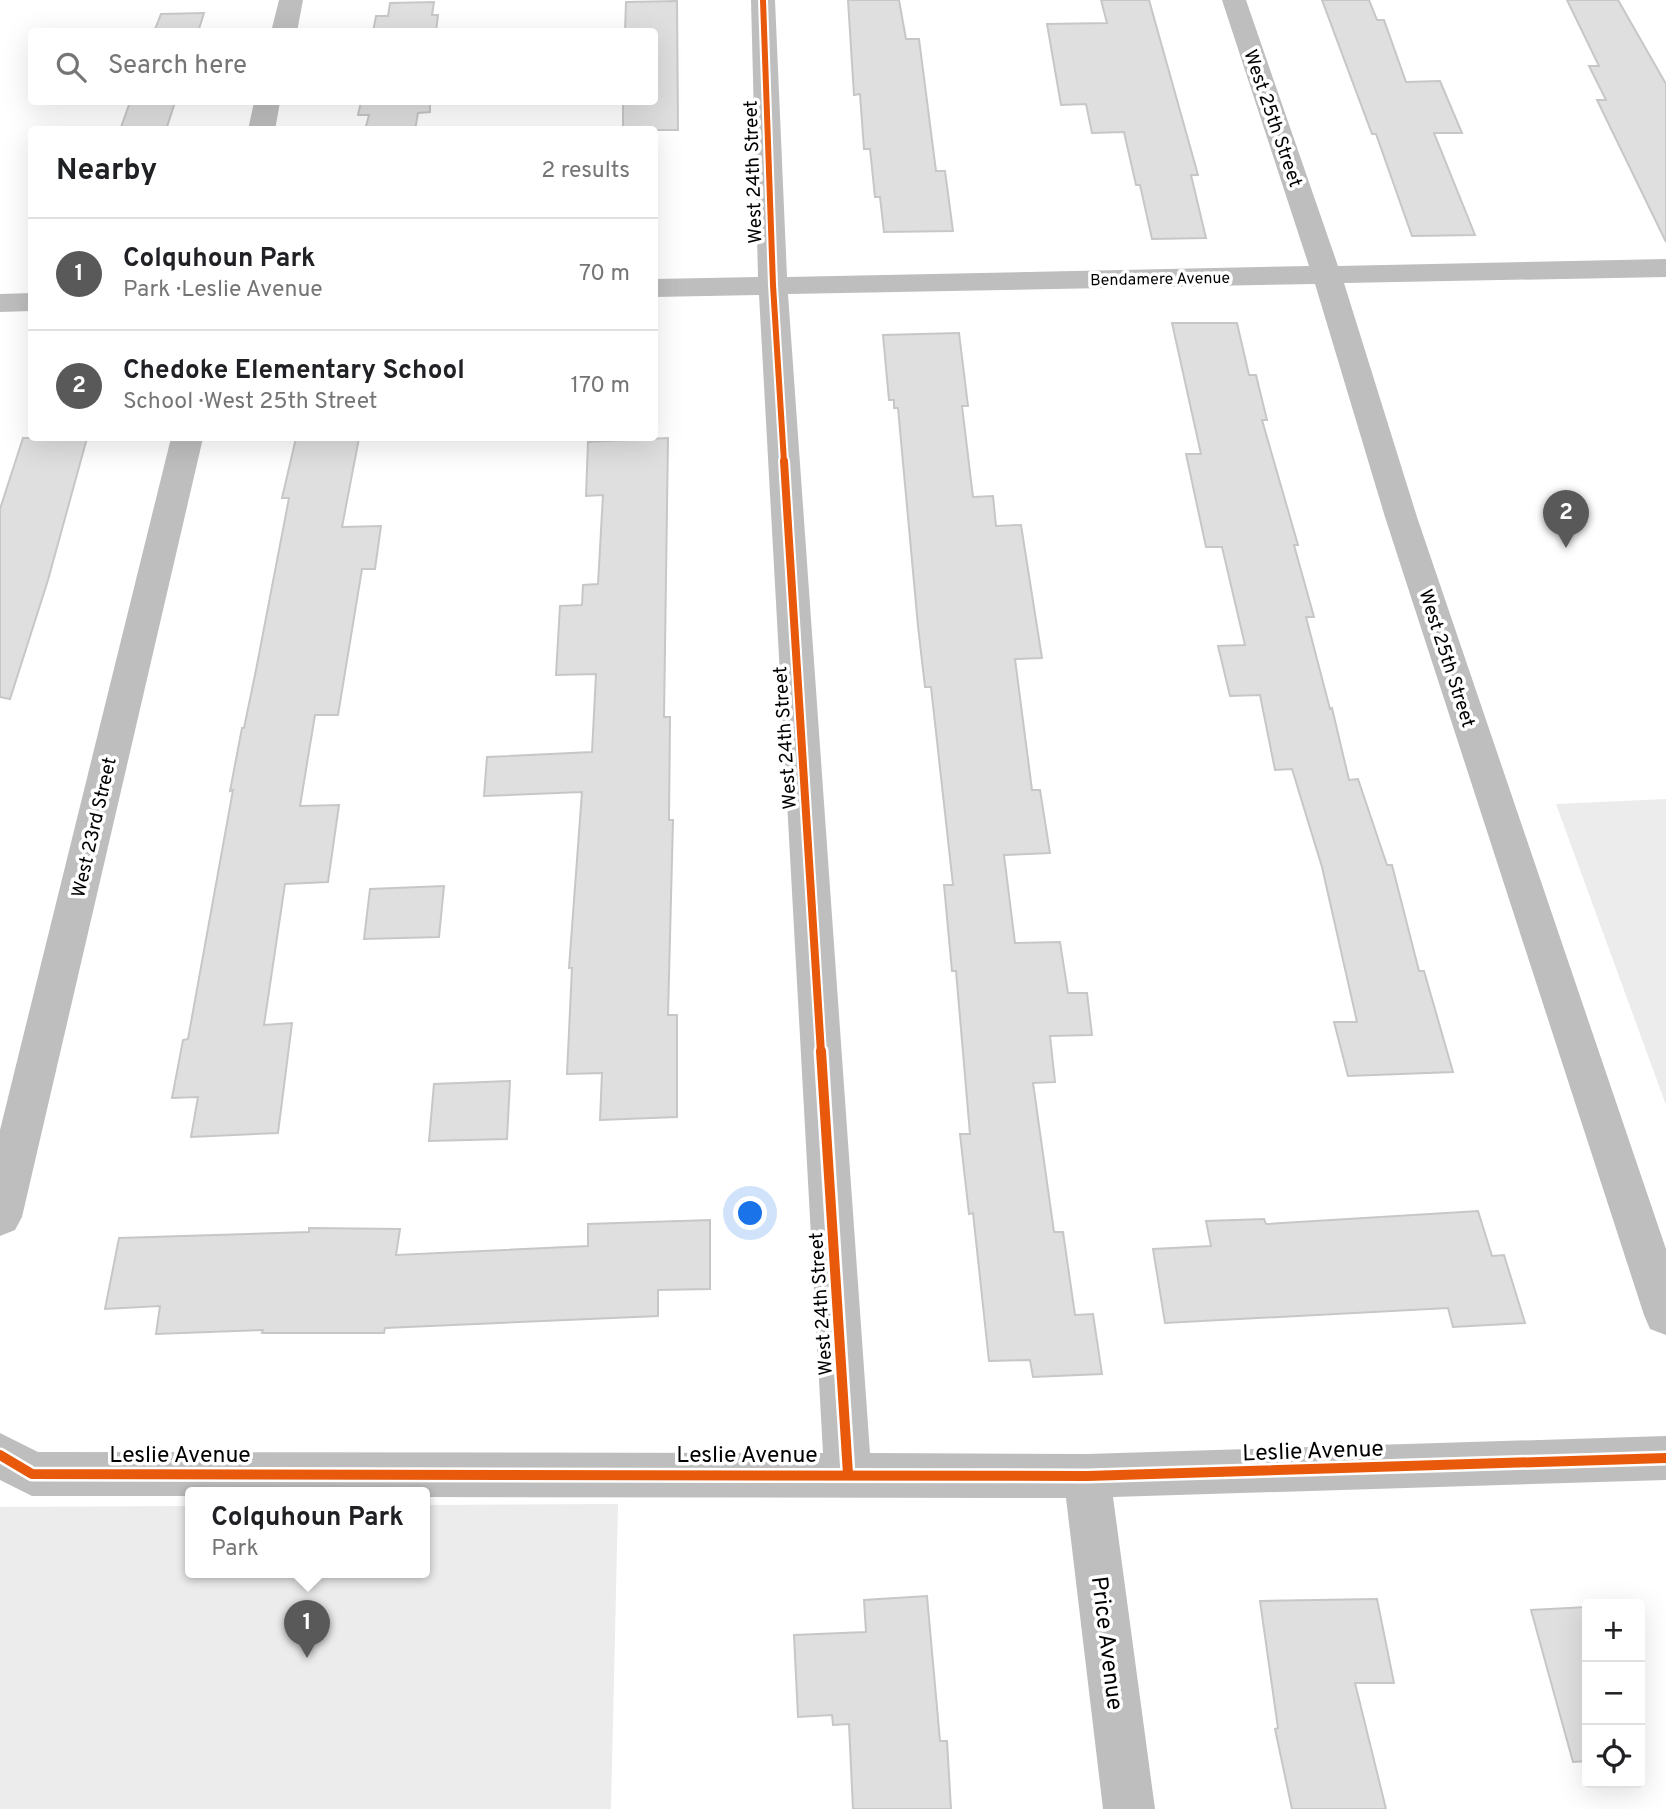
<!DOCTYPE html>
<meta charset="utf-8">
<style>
:root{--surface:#fff;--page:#f2f2f2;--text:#202124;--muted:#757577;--line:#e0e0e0;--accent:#595959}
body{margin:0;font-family:Overpass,sans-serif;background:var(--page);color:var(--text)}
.controls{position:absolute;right:21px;bottom:21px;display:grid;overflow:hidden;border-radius:7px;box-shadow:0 7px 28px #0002}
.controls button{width:63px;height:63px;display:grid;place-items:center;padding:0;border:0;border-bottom:2px solid var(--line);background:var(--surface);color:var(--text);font:35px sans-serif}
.you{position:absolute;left:751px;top:1214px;width:24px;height:24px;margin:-18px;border:5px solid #fff;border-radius:50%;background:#1a73e8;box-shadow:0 0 0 10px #1a73e833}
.badge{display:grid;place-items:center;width:46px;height:46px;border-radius:50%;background:var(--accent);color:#fff;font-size:23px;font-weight:700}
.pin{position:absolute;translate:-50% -58px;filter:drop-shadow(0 2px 4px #0008)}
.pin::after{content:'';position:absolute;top:37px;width:24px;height:21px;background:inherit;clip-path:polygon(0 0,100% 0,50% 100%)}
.popup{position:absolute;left:185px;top:1487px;width:245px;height:91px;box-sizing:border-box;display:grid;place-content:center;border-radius:7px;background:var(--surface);filter:drop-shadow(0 2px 5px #0005);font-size:23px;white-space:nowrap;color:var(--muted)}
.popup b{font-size:26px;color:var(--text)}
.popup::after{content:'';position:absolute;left:50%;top:100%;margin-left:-14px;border:14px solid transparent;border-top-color:var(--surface)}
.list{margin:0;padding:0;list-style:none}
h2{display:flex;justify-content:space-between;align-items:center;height:91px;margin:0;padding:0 28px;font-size:30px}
h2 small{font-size:23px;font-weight:400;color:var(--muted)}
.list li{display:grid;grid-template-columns:46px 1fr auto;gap:21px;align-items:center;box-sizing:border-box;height:112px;padding:0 28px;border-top:2px solid var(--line)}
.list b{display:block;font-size:26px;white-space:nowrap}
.list p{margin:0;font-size:23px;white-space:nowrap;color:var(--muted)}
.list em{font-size:23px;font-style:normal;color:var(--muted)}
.icon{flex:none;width:38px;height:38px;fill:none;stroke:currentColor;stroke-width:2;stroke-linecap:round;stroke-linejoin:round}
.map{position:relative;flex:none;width:1666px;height:1809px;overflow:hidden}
.search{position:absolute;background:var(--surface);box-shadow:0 7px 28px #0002;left:28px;top:28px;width:630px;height:77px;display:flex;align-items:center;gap:18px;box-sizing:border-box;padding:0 24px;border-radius:7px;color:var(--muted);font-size:26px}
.panel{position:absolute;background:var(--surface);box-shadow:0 7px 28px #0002;left:28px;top:126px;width:630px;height:315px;border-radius:7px}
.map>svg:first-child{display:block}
</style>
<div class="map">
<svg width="1666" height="1809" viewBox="0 0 1666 1809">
<rect width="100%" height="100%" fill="#fff"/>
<g fill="#ececec">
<path d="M1666 799V1105L1556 804Z"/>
<path d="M618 1504 611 1809H0V1507L190 1506V1572H424V1505Z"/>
</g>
<g fill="#dfdfdf" stroke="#c7c7c7" stroke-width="2">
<path d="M848 0H899L906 39H919L936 171H945L953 231 884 232 880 197H875L870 149H864L860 94 854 95Z"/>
<path d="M1101 0H1149L1198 175H1191L1206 238 1152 239 1140 185H1136L1124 132 1092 133 1086 104 1061 105 1047 24 1107 23Z"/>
<path d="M1322 0H1369L1377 20H1384L1406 82 1440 81 1462 133H1434L1475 235 1412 236 1376 134H1372Z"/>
<path d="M1567 0H1618L1666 84V242L1597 100H1606L1589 66H1599Z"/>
<path d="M677 1 678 130H623V102H654V32H625L626 2Z"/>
<path d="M434 2 432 15H438L436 32H373L376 16H388L390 3Z"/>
<path d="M204 13 198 32H154L161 14Z"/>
<path d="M130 102H175L166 130H120Z"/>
<path d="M361 102H430V112L418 113 415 130H365L369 115H358Z"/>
<path d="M1172 323H1237L1249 375H1256L1267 420H1262L1298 545H1294L1314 617H1306L1330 709 1332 708 1349 780 1358 779 1387 865H1392L1419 971H1424L1453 1072 1348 1076 1334 1022H1357L1322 867 1292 769 1275 770 1260 695 1230 696 1218 646 1245 645 1222 547H1206L1186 454H1201Z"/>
<path d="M959 333 968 406H962L973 497 993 496 996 526 1021 525 1042 658 1015 659 1032 790H1040L1050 853 1004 855 1015 943 1060 942 1068 993H1087L1092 1035 1050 1036 1055 1082 1033 1083 1054 1232H1063L1075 1315 1093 1314 1102 1374 1033 1377 1030 1360 989 1361 973 1213 969 1214 960 1134H970L956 971H952L944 885H953L931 687H925L918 626 898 408H894V400H889L883 335Z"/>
<path d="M23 438H87L48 580 10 699 0 697V509Z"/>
<path d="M296 438H359L342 527 381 526 375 569H362L338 715H315L300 806 339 805 328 882 285 884 264 1025 292 1023 278 1133 191 1137 198 1097 172 1098 183 1040 188 1039 233 790 230 791 242 728H244L256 670 289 498H282Z"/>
<path d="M668 438 664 717H670L669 820H673L668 1015H677V1117L600 1120 602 1073 567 1074 572 968H569L582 792 484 796 487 757 592 752 596 674 556 675 560 606 582 605 583 585 598 584 603 495 586 496 588 442Z"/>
<path d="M444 886 439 937 364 939 370 889Z"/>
<path d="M510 1081 507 1139 429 1141 434 1084Z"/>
<path d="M1478 1211 1492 1256 1504 1255 1525 1323 1453 1327 1448 1308 1165 1323 1153 1249 1211 1246 1206 1221 1264 1219 1266 1224Z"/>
<path d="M710 1220V1289L658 1290V1316L385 1328 384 1333H262L263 1330 156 1334 160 1306 105 1309 119 1238 309 1232V1228L400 1229 396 1255 588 1246V1224Z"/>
<path d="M927 1596 940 1741H947L951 1809H853L849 1724 833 1725 832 1715 798 1717 794 1635 866 1632 864 1600Z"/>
<path d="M1377 1599 1394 1683H1355L1386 1809H1292L1275 1729 1278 1728 1260 1601Z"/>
<path d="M1587 1607V1761L1573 1762 1531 1610Z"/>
</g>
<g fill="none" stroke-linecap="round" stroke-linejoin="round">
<g fill="#bebebe" fill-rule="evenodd">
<path d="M279 0H303L297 32H271Z"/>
<path d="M751 0H775L787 277 1309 266 1222 0H1246L1338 266 1666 259V277L1344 283 1417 517 1666 1249V1335L1650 1329 1644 1315 1385 517 1315 284 788 294 870 1453 1087 1454 1666 1436V1480L1113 1497 1155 1809H1103L1066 1498 424 1497V1492H190V1496H32L0 1480V1433L38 1452 823 1453 759 295 654 297V279L758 277Z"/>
<path d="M254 102H280L275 130H248Z"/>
<path d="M32 293V311L0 312V294Z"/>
<path d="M171 438H203L22 1217 15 1230 0 1236V1130Z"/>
</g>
<defs>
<path id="cycleway-far2" d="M763 0 773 285 784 462"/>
<path id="cycleway-far1" d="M784 461 821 1053"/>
<g id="cycleway">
<path d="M821 1051 848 1474"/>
<path d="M0 1455 32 1474 1087 1476 1666 1458"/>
</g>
</defs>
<use href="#cycleway-far2" stroke="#fff" stroke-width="10"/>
<use href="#cycleway-far1" stroke="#fff" stroke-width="12"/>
<use href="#cycleway" stroke="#fff" stroke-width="15"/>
<use href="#cycleway-far2" stroke="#e8590c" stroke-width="6"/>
<use href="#cycleway-far1" stroke="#e8590c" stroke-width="8"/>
<use href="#cycleway" stroke="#e8590c" stroke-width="10"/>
</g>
<g text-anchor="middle" stroke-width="7" stroke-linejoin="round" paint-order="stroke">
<g font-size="16" fill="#000" stroke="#fff">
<text transform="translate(1160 278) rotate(-1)" y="6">Bendamere Avenue</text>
</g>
<g font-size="19" fill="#000" stroke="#fff">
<text transform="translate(1274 118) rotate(71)" y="7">West 25th Street</text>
<text transform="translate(752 172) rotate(-92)" y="7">West 24th Street</text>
<text transform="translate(1448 658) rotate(72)" y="7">West 25th Street</text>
<text transform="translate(784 738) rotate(-94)" y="7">West 24th Street</text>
<text transform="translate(93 827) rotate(-77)" y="7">West 23rd Street</text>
<text transform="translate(820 1304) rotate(-94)" y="7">West 24th Street</text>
</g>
<g font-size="23" fill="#000" stroke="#fff">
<text transform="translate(1313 1450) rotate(-2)" y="8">Leslie Avenue</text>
<text x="180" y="1462">Leslie Avenue</text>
<text x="747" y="1462">Leslie Avenue</text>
<text transform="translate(1108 1643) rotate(83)" y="8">Price Avenue</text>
</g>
</g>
</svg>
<div class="controls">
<button>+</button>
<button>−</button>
<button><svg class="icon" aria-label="locate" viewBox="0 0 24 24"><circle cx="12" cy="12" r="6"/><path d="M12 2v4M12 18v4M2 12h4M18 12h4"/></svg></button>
</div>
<div class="you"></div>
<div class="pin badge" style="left:307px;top:1658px">1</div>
<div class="popup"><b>Colquhoun Park</b>Park</div>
<div class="pin badge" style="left:1566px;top:548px">2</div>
<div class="search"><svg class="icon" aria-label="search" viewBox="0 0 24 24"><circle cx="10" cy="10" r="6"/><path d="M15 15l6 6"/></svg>Search here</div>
<section class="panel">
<h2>Nearby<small>2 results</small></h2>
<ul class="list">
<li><span class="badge">1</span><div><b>Colquhoun Park</b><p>Park · Leslie Avenue</p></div><em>70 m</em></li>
<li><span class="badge">2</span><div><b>Chedoke Elementary School</b><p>School · West 25th Street</p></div><em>170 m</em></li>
</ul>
</section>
</div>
